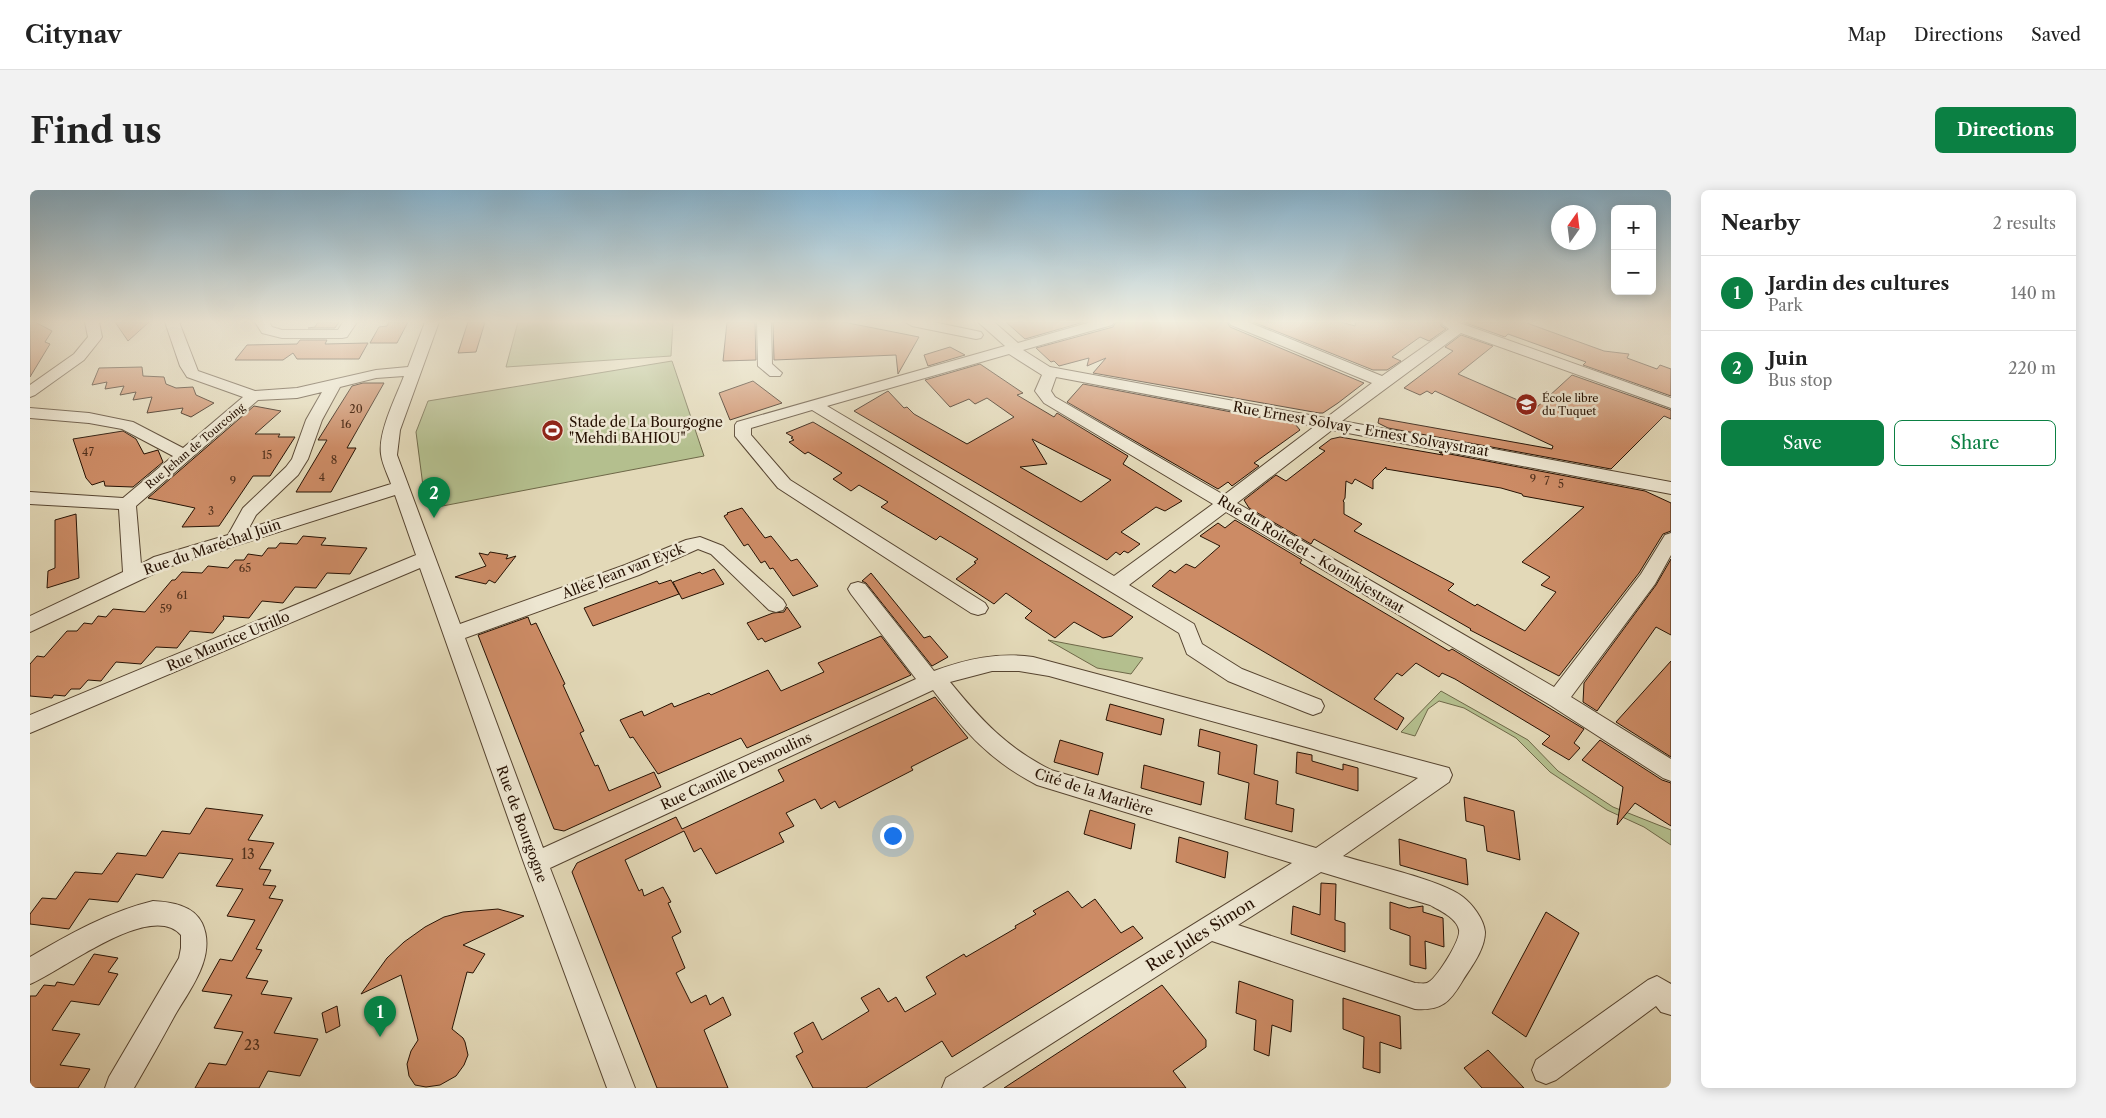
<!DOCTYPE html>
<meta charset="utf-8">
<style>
:root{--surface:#fff;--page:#f2f2f2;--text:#222;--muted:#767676;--line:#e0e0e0;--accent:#0b8043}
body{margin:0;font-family:"Libre Caslon Text",serif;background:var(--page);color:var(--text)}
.controls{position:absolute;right:15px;top:15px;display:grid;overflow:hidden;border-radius:8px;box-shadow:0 2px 12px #0003}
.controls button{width:45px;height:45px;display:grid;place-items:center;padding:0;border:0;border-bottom:1px solid var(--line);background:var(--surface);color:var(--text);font:25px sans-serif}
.compass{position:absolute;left:1521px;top:15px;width:45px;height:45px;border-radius:50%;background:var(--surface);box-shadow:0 2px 12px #0003;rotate:14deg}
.you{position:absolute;left:862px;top:645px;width:18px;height:18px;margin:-12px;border:4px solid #fff;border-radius:50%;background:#1a73e8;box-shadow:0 0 0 8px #1a73e833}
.badge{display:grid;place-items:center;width:32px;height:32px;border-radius:50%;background:var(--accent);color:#fff;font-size:16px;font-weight:700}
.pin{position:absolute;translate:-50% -41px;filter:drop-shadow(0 1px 2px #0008)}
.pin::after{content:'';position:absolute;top:26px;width:18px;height:15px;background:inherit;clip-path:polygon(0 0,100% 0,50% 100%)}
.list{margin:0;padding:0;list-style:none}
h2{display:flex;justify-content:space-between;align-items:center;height:65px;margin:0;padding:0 20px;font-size:21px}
h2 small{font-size:16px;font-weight:400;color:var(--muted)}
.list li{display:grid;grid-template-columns:32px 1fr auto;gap:15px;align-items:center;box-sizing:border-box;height:75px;padding:0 20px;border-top:1px solid var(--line)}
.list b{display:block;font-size:19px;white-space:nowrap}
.list p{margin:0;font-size:16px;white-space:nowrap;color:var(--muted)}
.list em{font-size:16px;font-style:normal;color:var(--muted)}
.actions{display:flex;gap:10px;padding:15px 20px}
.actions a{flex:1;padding:11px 0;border:1px solid var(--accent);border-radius:8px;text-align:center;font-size:18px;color:var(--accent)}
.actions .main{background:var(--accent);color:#fff}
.map{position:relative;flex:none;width:1641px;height:898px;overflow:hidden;border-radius:8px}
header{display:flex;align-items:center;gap:30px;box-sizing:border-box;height:70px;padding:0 25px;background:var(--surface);border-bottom:1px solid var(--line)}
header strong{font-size:24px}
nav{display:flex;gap:28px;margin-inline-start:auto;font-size:18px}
.intro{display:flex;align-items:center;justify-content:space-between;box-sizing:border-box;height:120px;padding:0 30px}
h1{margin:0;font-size:35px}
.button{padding:12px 22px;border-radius:8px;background:var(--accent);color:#fff;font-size:18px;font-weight:700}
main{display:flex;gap:30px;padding:0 30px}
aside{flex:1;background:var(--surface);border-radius:8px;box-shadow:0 2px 12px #0003}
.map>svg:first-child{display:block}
</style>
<header>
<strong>Citynav</strong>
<nav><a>Map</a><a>Directions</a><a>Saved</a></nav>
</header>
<div class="intro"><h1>Find us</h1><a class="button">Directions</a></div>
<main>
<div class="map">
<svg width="1641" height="898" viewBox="0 0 1641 898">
<rect width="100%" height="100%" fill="#e3d9b8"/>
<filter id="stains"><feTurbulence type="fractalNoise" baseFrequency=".004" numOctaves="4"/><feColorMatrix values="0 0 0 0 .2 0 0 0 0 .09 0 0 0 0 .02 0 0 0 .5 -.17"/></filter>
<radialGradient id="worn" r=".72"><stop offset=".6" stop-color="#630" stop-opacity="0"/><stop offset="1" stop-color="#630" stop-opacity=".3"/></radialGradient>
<g fill="#b4bf8e" stroke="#6e6848">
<path d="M488 132H643L641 166 476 177Z"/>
<path d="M642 171 674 266 402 318 393 296 386 242 398 211Z"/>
<path d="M1018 450 1113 468 1101 484 1067 478Z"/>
<path d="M1411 501 1498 550 1528 581 1583 617 1641 640V655L1614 637 1577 620 1520 582 1486 548 1434 518 1409 511 1398 519 1385 546 1371 542Z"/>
</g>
<g fill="#cc8b65" stroke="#271203" fill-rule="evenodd">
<path d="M0 132H5L22 141 15 152 20 154 0 187Z"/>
<path d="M85 132H119L98 151Z"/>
<path d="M288 132H309L305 138H278L285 137Z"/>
<path d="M359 132H378L367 153H340L349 137 357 136Z"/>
<path d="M438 132H455L446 162 428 163Z"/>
<path d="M697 132H725L726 170 693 171Z"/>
<path d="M743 132H813L889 147 868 184 866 165 744 170Z"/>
<path d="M976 132H1054L995 149Z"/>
<path d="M1086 132H1197L1200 137 1334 193 1308 213 1293 223H1289L1063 183 1076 168 1057 176 1059 168 1029 176 1024 171 1021 172 1006 158 1083 137Z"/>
<path d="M1223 132H1311L1325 136 1326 132H1411V136L1416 139 1399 151 1390 147 1362 167 1371 171 1357 180H1343Z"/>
<path d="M1433 132H1494L1574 161 1599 164 1597 168 1627 179 1630 175 1641 179V206L1553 175 1556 172 1478 144 1475 147Z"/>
<path d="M1431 145 1463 156 1428 184 1506 218 1542 185 1641 220V229L1634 226 1581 279 1358 238 1348 233 1349 228 1522 259 1523 256 1405 201 1402 204 1397 201 1390 205 1374 198 1423 161 1415 157Z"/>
<path d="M270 150H297L295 154 338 153 329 169H267L263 163 253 170H205L217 155 267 154Z"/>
<path d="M920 157 935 165 898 176 894 165Z"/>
<path d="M950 174 993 203 987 205 1024 227 1027 223 1098 266 1093 274 1152 311 1135 321 1126 317 1091 342 1110 354 1098 363 1094 361 1090 365 1086 362 1077 370 824 221 858 201 874 218 877 217 884 224 937 254 984 227 957 208 945 214 939 209 920 217 895 190ZM1002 249 1081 290 1051 312 990 277 1017 274Z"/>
<path d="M112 177 113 186 134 187 136 194 146 198 163 197 166 205 184 213 161 227 151 223 153 218 117 223 122 207 103 210 106 202 90 205 94 196 75 199 77 192 62 195 69 178Z"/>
<path d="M723 191 752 213 700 230 689 203Z"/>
<path d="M333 193H354L317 258H326L301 302H266L297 250H288L322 196Z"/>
<path d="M1053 194 1265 234 1270 240 1224 273 1229 276 1202 296 1198 292 1188 299 1037 212Z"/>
<path d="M224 216 251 221 225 244H250L248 247H265L240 286H223L189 336 152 337 165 318 118 308Z"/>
<path d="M783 232 820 254 1103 427 1082 446 1073 448 1044 432 1025 448 995 428 1002 421 976 403 964 414 926 389 946 373 944 372 948 369 910 346 906 350 851 317 858 312 829 295 821 301 803 289 812 283 778 262 775 264 759 252 764 250 761 248 763 247 756 243Z"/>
<path d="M93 241 106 249 114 264 128 260 133 272 103 297 75 296 74 291 62 295 56 288 43 249Z"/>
<path d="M1310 247 1413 265 1409 262 1615 301 1641 313V341L1633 344 1609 383 1529 486 1440 440 1441 439 1284 349 1281 354 1219 318 1214 310 1246 285 1256 291 1295 261 1289 258 1301 249ZM1356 277V279L1471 298 1492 304 1493 306 1554 317 1492 372 1520 387 1511 395 1526 402 1495 441 1447 414 1445 416 1418 400 1424 394 1324 341 1332 334 1314 324V312L1313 311 1315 308 1316 291 1322 294 1325 289 1343 299V290Z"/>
<path d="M712 318 735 348 741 346 761 371 767 369 788 396 763 406 743 378 740 379 735 371 731 373 718 354 714 356 694 326 698 324 697 323Z"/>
<path d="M46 324 49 388 17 398 18 381 25 378V330Z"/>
<path d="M1205 330 1272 370 1270 373 1419 461 1422 459 1554 539 1544 553 1550 558 1539 570 1512 554 1520 546 1425 489 1412 483 1409 487 1386 473 1372 486 1367 483 1344 509 1374 528 1367 540 1122 396 1140 380 1145 383 1156 374 1165 378 1190 356 1170 346 1188 333 1195 338Z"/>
<path d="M273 346 296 348 291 355 337 358 320 384 297 383 286 398 265 397 253 413 232 411 219 428 193 426 194 429 183 443 160 441 147 458 126 457 111 474 86 472 71 491 58 490 50 499H41L35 506 24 505 22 508 0 506V474L7 466 14 467 37 441H47L54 433 62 434 68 426 76 427 83 419 115 422 142 390H145L152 382 172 383 178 376 198 378 205 370H214L218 364 232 366 238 358H246L250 353 267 354Z"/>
<path d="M460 362 478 365 476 369 486 366 465 393 459 390 456 394 425 387 456 376 449 363 458 365Z"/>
<path d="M1641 369V445L1626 437 1567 521 1553 512 1554 493 1626 395Z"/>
<path d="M684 379 694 394 652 409 643 392 670 382 672 384Z"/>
<path d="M841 383 894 448 900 446 918 467 902 476 836 393 832 391Z"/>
<path d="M641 390 649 404 563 436 554 418 627 391 629 394Z"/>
<path d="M757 417 771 437 735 452 732 448 728 450 717 433 743 423 754 422Z"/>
<path d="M498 427 501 435 506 433 535 494 533 495 554 541 550 543 565 576 568 575 579 601 624 582 631 597 534 641 524 639 448 445Z"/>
<path d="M851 446 881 485 717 558 711 548 628 584 603 547 600 548 590 530 612 521 614 526 642 513 644 517 679 503 681 505 738 480 751 501 794 482 788 473Z"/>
<path d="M1641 471V567L1586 532Z"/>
<path d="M905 507 938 548 881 577 883 580 809 618 805 611 791 619 785 609 756 623 764 636 749 643 754 652 686 684 671 658 664 662 654 641 595 670 609 701 612 699 614 706 633 697 641 712 638 713 651 742 642 747 655 778 646 783 661 813 676 805 680 815 693 807 701 825 674 840 698 898H627L542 682 547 673 646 627 652 639 667 632 754 591 748 580Z"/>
<path d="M1080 514 1134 529 1131 545 1076 530Z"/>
<path d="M1170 539 1227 555 1224 584 1248 591 1246 614 1264 619 1262 642 1215 629 1219 593 1188 584 1190 562 1168 556Z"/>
<path d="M1030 550 1073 563 1068 585 1024 572Z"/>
<path d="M1570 550 1632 590 1641 593V636L1605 613 1587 635 1593 597 1552 570Z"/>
<path d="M1267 562 1282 565V571L1313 580V574L1328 578V601L1266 583Z"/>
<path d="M1114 575 1174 592 1171 615 1111 598Z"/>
<path d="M1434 607 1484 621 1490 670 1457 661 1454 636 1436 631Z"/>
<path d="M176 618 233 625 218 650 244 653 229 679 241 680 233 695 246 696 239 708 253 710 226 759 232 760 216 788 238 791 231 804 262 808 244 843 288 849 270 886 238 881 229 898H165L179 873 196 875 213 842 184 838 202 805 172 801 190 769 202 771 225 730 197 726 213 699 186 696 203 669 149 663 133 688 106 684 88 712 59 709 39 739 0 734V724L12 708 26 709 45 682 72 684 87 663 116 666 132 641 160 644Z"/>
<path d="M1060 620 1105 634 1101 659 1054 644Z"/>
<path d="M1149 647 1198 662 1195 688 1146 672Z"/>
<path d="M1369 649 1436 669 1438 695 1370 675Z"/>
<path d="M1291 693 1306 694 1305 730 1315 733V762L1261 744 1263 716 1290 725Z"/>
<path d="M1038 701 1052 718 1065 709 1091 743 1103 736 1113 748 922 867 912 851 836 898H783L766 866 773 862 764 843 783 832 792 850 839 821 831 808 849 798 858 812 866 807 875 822 906 804 896 787 934 764 936 767 986 738 985 736 1006 724 1003 721Z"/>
<path d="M1360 712 1379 718 1393 716V722L1413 728 1414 757 1395 751 1396 779 1380 775V746L1360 739Z"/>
<path d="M468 719 494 726 433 755 455 764 443 783 437 782 422 839 433 848 435 852 438 865 434 875 426 886 410 895 396 897 385 895 379 886 377 874 381 861 388 850 371 785 331 804 357 768 374 752 395 737 414 727 433 722Z"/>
<path d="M1516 722 1549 743 1496 847 1462 823Z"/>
<path d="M64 764 88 768 78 782 88 784 69 815 41 811 22 840 50 844 30 875 60 879 48 898H0V806H6L14 795 25 796 27 792 44 795Z"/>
<path d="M1209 791 1263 810 1261 842 1242 835 1239 866 1224 860 1226 830 1206 823Z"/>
<path d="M1132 795 1176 850V857L1143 881 1156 898H974Z"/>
<path d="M1313 808 1370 826 1371 859 1350 852V883L1333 878 1334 847 1313 839Z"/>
<path d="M307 816 310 836 296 843 292 823Z"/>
<path d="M1458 860 1494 898H1452L1434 878Z"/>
</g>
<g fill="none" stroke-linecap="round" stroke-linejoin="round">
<defs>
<g id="minor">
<path d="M55 132H69L72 147 70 150 54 170 5 205 0 207V195L44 164 58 147Z"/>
<path d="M135 132H149L168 181 225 201 267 198 346 180 378 177 395 132H409L370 240 367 265 430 434 595 375 656 350 670 347 693 356 753 410 756 415 753 420 746 422 739 420 681 364 668 359 609 385 435 448 513 658 886 489 821 404 818 399 821 394 828 392 835 394 904 481C937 469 968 462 1003 467L1419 578 1422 585 1419 592 1313 666C1342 675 1412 690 1433 707 1442 714 1454 729 1455 742 1455 759 1442 776 1433 790 1420 812 1412 821 1385 819L1182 751 952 898H912L916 888 1262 673 1007 595C959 570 935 542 903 500L520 678 605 898H577L494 673 390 378 0 543V525L386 365 365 305 138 377 0 442V426L93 382 89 319 0 314V302L93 308 143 266 92 239 59 233 0 228V218L59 223 103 232 153 258 213 207 157 187 150 176ZM374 186C366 207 348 242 351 264 352 274 358 285 361 294L219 338 226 325 268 285 278 269 292 230 310 197 346 188ZM292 202 276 230 262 269 256 277 213 318 198 345 124 367 111 374 106 316 228 210 267 208ZM962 481H989L1019 486 1388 588 1286 658 1021 580C977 558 951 530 920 492ZM1291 682 1400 715C1409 720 1427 728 1429 740 1431 750 1406 790 1397 793 1394 794 1388 793 1385 793L1208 735Z"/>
<path d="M225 132H239L242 137 252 140H308L313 132H327L317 147 312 148H252L232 143Z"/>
<path d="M727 132H741L742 174 752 183 750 186H740L728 176Z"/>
<path d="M875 132H903L951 142 953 145 951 148 946 149 882 136Z"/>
<path d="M948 132H964L988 153 1061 132H1084L1082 135 993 160 1020 177 1296 228 1342 193 1201 135 1199 132H1218L1352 186 1419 139 1412 134 1413 132H1427L1641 208V218L1431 143 1312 231 1641 292V304L1302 240 1207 313 1524 497 1611 384 1635 345 1641 343V365L1625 394 1541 507 1641 569V591L1633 588 1520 515 1196 322 1099 395 1164 434 1172 454 1212 479 1291 510 1294 516 1291 522 1283 525 1275 522 1198 491 1157 464 1149 443 782 220 721 238V245L760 290 955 413 958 418 955 423 948 425 941 423 748 298 705 246V235L707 232 975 156ZM979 164 1012 185 1005 201 1014 213 1183 314 1084 386 797 216ZM1026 187 1285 236 1194 305 1025 207 1021 201Z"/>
<path d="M123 711C141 712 163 715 172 733 187 765 161 798 145 825 132 849 118 874 104 898H75L79 887 149 768 151 758V745C121 710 32 781 0 794V767C40 744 78 722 123 711Z"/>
<path d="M1627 786 1641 794V825L1631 822 1626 816 1526 890 1516 894 1506 890 1502 880 1506 870 1618 790Z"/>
</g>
</defs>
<use href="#minor" stroke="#564430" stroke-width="2"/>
<use href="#minor" fill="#ede6d1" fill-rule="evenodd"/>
</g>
<linearGradient id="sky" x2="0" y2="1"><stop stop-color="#87b6d3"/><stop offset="0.51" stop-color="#f2eedf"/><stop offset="1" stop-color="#f2eedf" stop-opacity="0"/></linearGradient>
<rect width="1641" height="258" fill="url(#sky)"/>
<defs>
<symbol id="school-disc" viewBox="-11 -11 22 22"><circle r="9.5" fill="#8f2418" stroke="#ede6d1"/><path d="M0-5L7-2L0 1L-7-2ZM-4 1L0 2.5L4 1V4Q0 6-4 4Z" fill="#fff"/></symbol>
<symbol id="stadium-disc" viewBox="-11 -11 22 22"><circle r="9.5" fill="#8f2418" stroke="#ede6d1"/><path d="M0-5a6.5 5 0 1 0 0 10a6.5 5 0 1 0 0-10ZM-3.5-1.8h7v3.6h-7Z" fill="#fff"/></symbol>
</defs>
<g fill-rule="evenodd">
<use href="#school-disc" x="1484" y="202" width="25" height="25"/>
<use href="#stadium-disc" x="510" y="228" width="25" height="25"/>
</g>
<g text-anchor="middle" stroke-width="5" stroke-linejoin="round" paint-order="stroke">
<g font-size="11" fill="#271203" stroke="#ede6d1" text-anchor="start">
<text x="1512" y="212">École libre<tspan x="1512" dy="13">du Tuquet</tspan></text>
</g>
<g font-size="11" fill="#50301c">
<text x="326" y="223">20</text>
<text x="316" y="238">16</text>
<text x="58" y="266">47</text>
<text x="237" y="269">15</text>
<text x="304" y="274">8</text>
<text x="292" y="291">4</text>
<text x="1503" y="293">9</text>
<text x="203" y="295">9</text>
<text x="1517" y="295">7</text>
<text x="1531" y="298">5</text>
<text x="181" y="325">3</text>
<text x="215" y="382">65</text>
<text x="152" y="409">61</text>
<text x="136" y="423">59</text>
</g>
<g font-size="11" fill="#271203" stroke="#ede6d1">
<text transform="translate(165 256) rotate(-40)" y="4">Rue Jehan de Tourcoing</text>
</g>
<g font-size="14" fill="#271203" stroke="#ede6d1" text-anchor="start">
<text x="539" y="237">Stade de La Bourgogne<tspan x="539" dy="16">"Mehdi BAHIOU"</tspan></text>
</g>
<g font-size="14" fill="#271203" stroke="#ede6d1">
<text transform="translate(1331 239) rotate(10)" y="5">Rue Ernest Solvay - Ernest Solvaystraat</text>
<text transform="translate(182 357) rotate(-19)" y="5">Rue du Maréchal Juin</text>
<text transform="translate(1281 364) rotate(31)" y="5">Rue du Roitelet - Koninkjestraat</text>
<text transform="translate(593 381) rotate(-21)" y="5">Allée Jean van Eyck</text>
<text transform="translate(198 451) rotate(-23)" y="5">Rue Maurice Utrillo</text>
<text transform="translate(706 581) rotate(-25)" y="5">Rue Camille Desmoulins</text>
<text transform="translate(1064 602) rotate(18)" y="5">Cité de la Marlière</text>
<text transform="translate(492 634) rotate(70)" y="5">Rue de Bourgogne</text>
</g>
<g font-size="14" fill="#50301c">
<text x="218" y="669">13</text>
<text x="222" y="860">23</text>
</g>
<g font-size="16" fill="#271203" stroke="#ede6d1">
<text transform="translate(1170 744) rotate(-32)" y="6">Rue Jules Simon</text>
</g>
</g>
<rect width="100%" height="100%" filter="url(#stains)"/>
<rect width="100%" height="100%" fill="url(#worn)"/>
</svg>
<div class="controls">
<button>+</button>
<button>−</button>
</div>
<svg class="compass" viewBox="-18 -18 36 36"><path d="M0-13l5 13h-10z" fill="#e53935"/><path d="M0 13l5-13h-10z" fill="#767676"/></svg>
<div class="you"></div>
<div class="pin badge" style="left:350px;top:847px">1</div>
<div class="pin badge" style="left:404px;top:328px">2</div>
</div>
<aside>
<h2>Nearby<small>2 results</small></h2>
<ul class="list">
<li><span class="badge">1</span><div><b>Jardin des cultures</b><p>Park</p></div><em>140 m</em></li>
<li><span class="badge">2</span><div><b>Juin</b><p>Bus stop</p></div><em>220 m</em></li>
</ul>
<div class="actions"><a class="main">Save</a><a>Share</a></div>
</aside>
</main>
